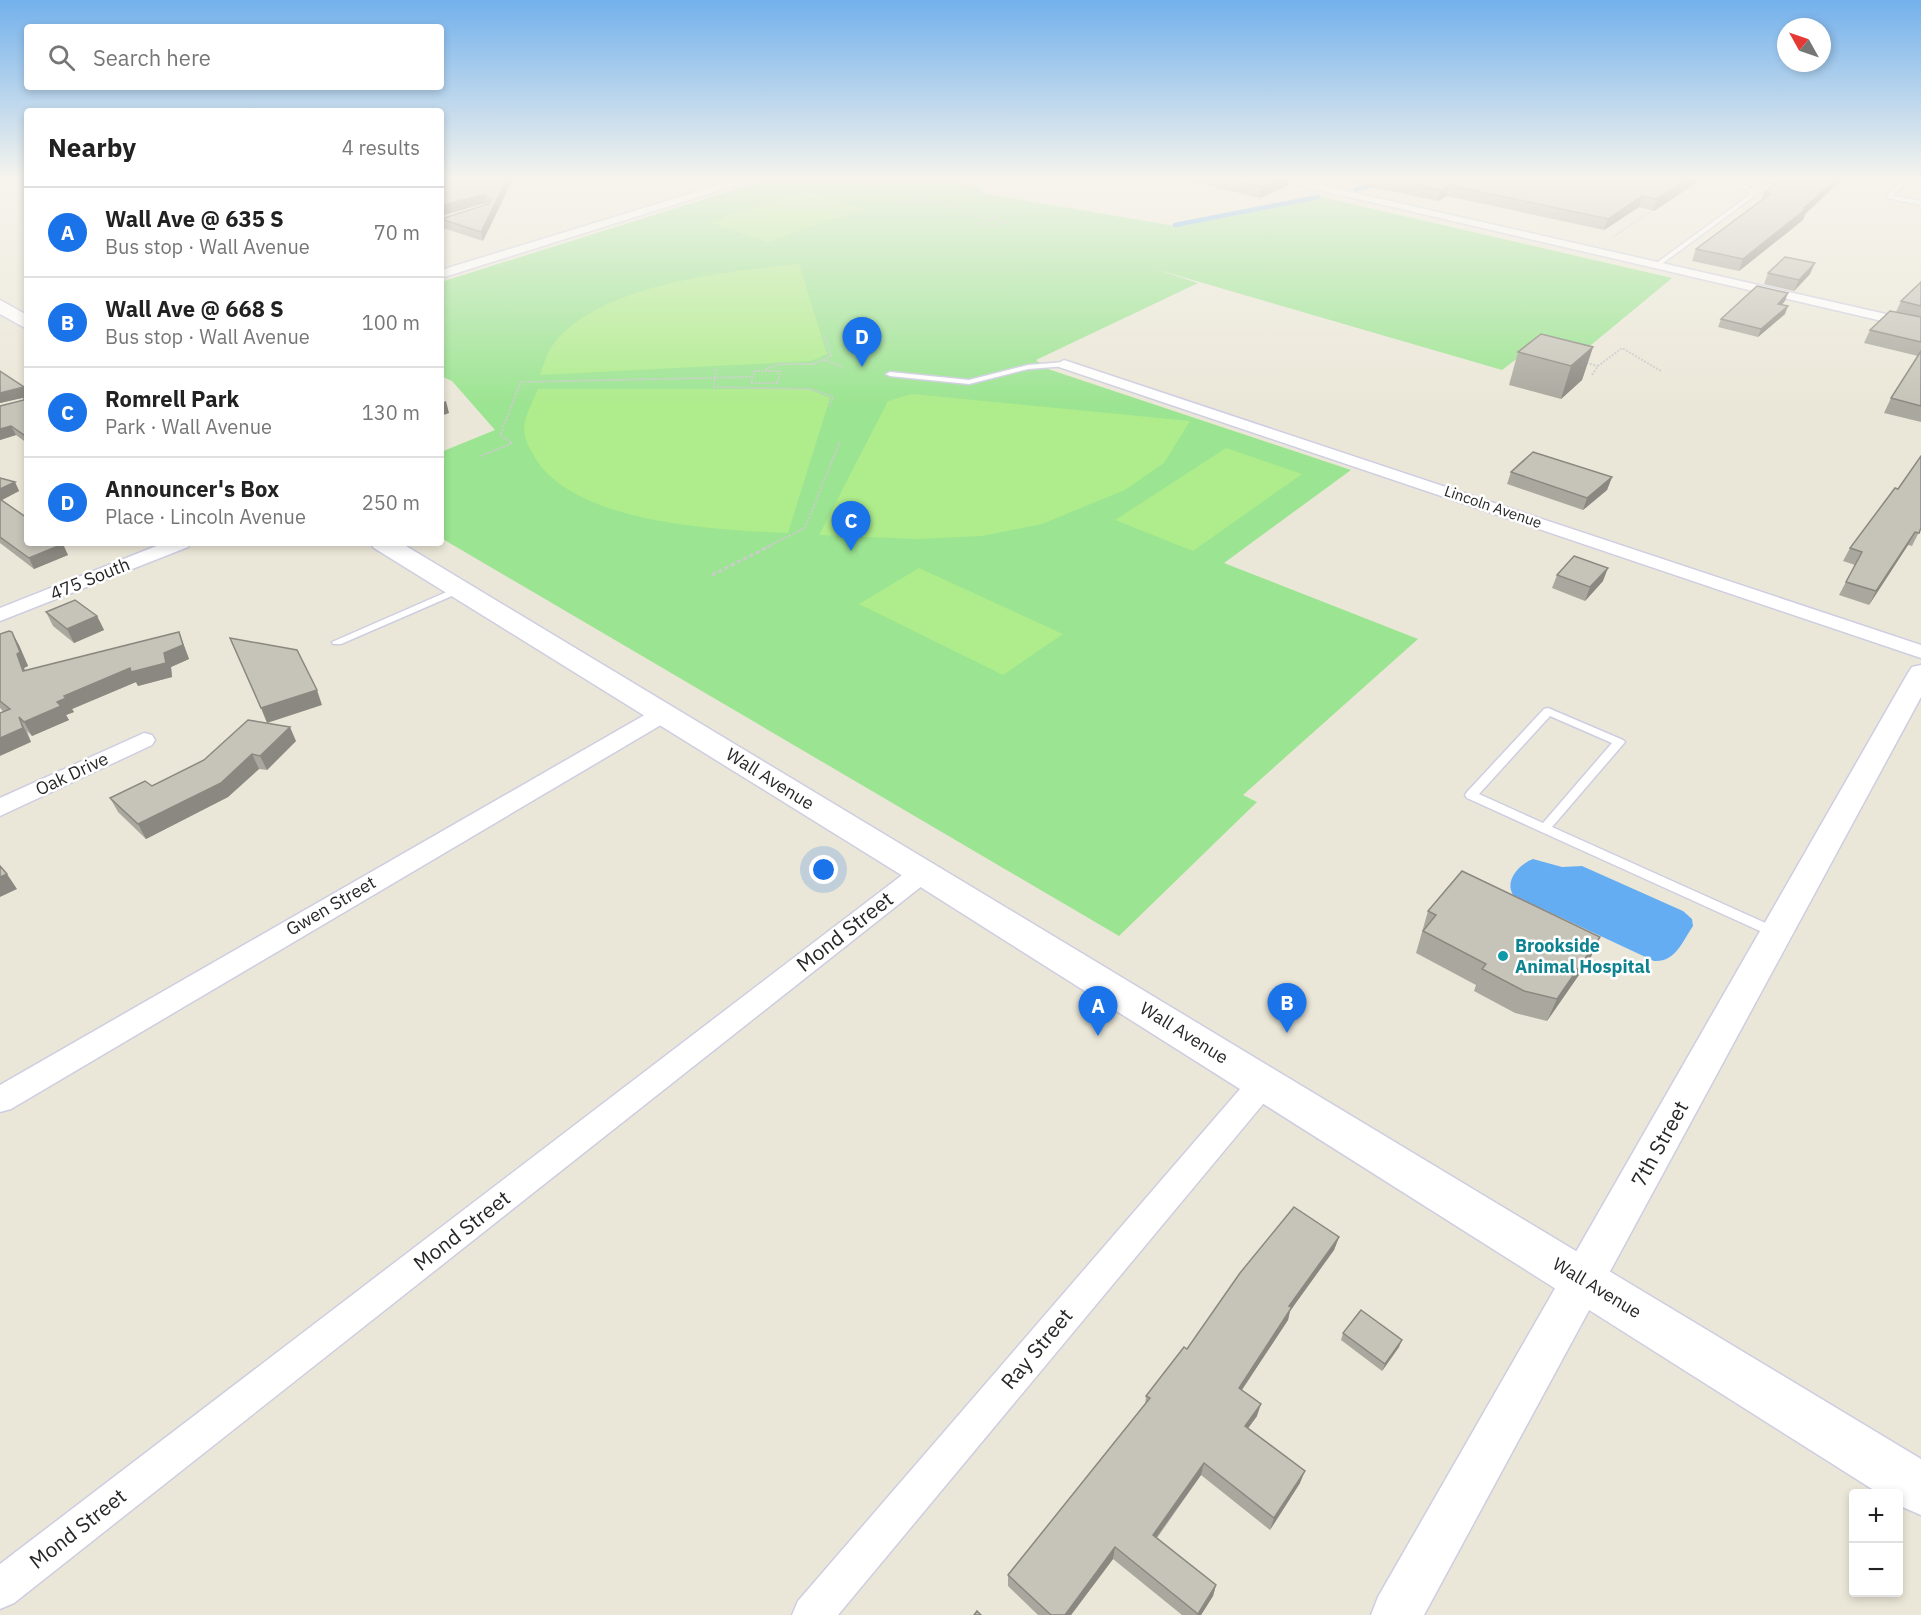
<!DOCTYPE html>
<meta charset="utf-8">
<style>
:root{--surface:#fff;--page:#f2f2f2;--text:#222;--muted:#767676;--line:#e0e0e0;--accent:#1a73e8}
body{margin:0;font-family:"IBM Plex Sans",sans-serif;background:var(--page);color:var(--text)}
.controls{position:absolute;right:18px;bottom:18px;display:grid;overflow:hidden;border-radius:6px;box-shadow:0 3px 9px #0003}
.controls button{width:54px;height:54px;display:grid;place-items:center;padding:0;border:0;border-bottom:2px solid var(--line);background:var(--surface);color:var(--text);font:30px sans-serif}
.compass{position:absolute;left:1777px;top:18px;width:54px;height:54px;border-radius:50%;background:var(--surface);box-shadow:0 3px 9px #0003;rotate:310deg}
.you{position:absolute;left:824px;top:870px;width:21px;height:21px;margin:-15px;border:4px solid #fff;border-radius:50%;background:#1a73e8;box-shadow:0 0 0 9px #1a73e833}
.badge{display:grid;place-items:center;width:39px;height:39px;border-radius:50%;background:var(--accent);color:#fff;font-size:20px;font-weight:700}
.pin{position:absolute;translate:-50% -50px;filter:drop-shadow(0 2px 3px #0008)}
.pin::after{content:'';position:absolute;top:32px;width:21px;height:18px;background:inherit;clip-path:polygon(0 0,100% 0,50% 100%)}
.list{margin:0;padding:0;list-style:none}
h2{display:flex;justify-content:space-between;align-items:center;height:78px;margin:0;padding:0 24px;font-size:26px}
h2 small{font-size:20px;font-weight:400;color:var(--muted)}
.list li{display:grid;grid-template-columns:39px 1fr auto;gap:18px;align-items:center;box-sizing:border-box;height:90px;padding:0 24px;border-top:2px solid var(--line)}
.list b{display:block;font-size:22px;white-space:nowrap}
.list p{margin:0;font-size:20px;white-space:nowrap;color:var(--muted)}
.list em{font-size:20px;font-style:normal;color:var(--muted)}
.icon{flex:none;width:33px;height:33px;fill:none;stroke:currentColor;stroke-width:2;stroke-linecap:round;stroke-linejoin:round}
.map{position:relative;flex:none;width:1921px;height:1615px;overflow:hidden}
.search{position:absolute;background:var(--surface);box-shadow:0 3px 9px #0003;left:24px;top:24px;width:420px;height:66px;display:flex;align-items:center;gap:15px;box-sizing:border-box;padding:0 21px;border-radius:6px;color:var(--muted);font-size:22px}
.panel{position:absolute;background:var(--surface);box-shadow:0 3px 9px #0003;left:24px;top:108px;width:420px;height:438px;border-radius:6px}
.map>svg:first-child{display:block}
</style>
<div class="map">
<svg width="1921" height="1615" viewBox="0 0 1921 1615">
<rect width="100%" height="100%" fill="#ebe7d8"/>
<path fill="#9be491" d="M769 179H948L978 188 986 194 1175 226 1321 197 1672 278 1562 369 1519 357 1502 370 1155 269 1198 283 1036 360 1045 368 1351 470 1224 563 1418 639 1243 795 1257 802 1119 936 441 538V452L495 430 452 381 441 376V282Z"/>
<g fill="#aeec8c">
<path d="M805 192 863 209 767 242 709 222Z"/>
<path d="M799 264 827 354 811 361 540 375C544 363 547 352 555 342 603 283 729 271 799 264Z"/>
<path d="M538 389H808L830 398 788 533C718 530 576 524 535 458 530 449 524 439 524 428 525 414 533 402 538 389Z"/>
<path d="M912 394 1190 421 1164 463 1125 490 1042 524 982 536 917 539 819 535 888 401Z"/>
<path d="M1226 448 1302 474 1193 551 1115 520Z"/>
<path d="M919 568 1063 634 1003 675 859 604Z"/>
</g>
<path fill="#65adf2" d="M1533 859 1562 867 1582 866 1683 911 1692 919 1693 926C1682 942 1676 962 1654 961L1513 895C1504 880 1520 864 1533 859Z"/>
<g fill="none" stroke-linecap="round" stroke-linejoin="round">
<g stroke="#65adf2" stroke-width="4.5">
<path d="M1356 189 1375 185 1387 179"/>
<path d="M1175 225 1318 197"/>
</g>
<defs>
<g id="service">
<path d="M1706 179C1722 179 1747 181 1757 194L1659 266H1655V264L1751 194 1747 189Z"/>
<path d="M1903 179H1909L1893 196 1921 201V205L1887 198V196Z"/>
<path d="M1064 362 1068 364 1067 366 1028 369 969 384 890 376 886 374 890 372 969 380 1028 365Z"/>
<path d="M458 587 461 588V592L341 644H333L332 642Z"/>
<path d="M1548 708 1623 740 1625 742 1552 827 1781 930 1783 933 1781 936H1771L1467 798 1465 795 1467 792 1544 709ZM1550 716 1612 743 1543 823 1479 794Z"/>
</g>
<g id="minor">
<path d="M738 179H756L441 278V270Z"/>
<path d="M1272 179H1293L1921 322V330Z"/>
<path d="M1064 360 1921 645V658L1059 367 1057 364Z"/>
<path d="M164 543H190L188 547 0 621V608Z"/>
<path d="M663 707 671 709 674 714 671 719 11 1109 0 1112V1085L655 709Z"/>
<path d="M144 733 152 735 155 740 152 745 0 816V798Z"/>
<path d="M923 863 932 866 936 872 932 878 14 1603 0 1609V1564L914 866Z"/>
<path d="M1263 1071 1273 1074 1278 1083 1273 1092 838 1615H792L798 1601 1253 1074Z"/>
</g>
<path id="tertiary" d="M1921 665V697L1424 1615H1371L1378 1597 1908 673 1912 667Z"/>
<g id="secondary">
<path d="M0 300 27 315V329L0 314Z"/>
<path d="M370 543H401L1921 1459V1515L1898 1505V1494H1880L911 881 374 548Z"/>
</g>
</defs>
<use href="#service" stroke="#cecde1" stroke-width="3"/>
<use href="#minor" stroke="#cecde1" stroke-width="3"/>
<use href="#tertiary" stroke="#cecde1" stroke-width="3"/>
<use href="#secondary" stroke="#cecde1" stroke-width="3"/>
<g stroke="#cbcbcb" stroke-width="2" stroke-dasharray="2 1.5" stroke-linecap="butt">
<path d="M871 184 874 188 883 186"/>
<path d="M902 204 928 199 988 220"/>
<path d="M993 218 1005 222 990 227 978 223Z"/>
<path d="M1613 237 1650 212"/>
<path d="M824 360 843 367"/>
<path d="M1583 362 1598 366"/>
<path d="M716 369 714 387 811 389 833 397 829 407"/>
<path d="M766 369 779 364H814L831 356 824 334"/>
<path d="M754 371H780L778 383H751Z"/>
<path d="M1592 375 1598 366 1622 348 1661 371"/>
<path d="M481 456 512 443 500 435 521 382 752 377"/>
<path d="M767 547 805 528 840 441"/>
</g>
<path stroke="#cbcbcb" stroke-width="3" stroke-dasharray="4 3" stroke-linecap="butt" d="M712 575 770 546"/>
<use href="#service" fill="#fff" fill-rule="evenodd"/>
<use href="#minor" fill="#fff" fill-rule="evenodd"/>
<use href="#tertiary" fill="#fff" fill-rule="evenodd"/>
<use href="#secondary" fill="#fff" fill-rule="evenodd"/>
</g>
<g fill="#aaa89e">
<path d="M441 179H513L483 241 443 228 441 219 488 204Z"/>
<path d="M1179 179H1289L1288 185 1260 198Z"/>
<path d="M1333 179H1702L1654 211 1639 207 1604 230 1447 196 1438 201Z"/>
<path d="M1742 179H1843L1805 214 1803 220 1739 271 1692 261 1696 249 1761 201 1764 193 1774 185Z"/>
<path d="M1768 273 1810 274 1794 291 1764 284Z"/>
<path d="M1921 282V422L1884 413 1891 398 1918 356 1864 343 1870 330 1896 312 1901 301Z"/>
<path d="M1785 301 1781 305 1785 314 1758 337 1718 327 1721 319Z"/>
<path d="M1593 347 1582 380 1561 399 1509 385 1518 352Z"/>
<path d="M0 371 27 389V443L16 435 0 440 24 400V397L0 403Z"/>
<path d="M1511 472 1612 477 1607 490 1583 510 1507 484Z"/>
<path d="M0 478 15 482 19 491 2 500 68 555 34 569 0 543Z"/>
<path d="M1921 528 1912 546 1908 545 1869 605 1839 595 1855 565 1843 561 1850 548Z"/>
<path d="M1557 575 1603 581 1585 601 1552 588Z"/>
<path d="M46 612 97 616 104 630 74 643 53 626Z"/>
<path d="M179 632 189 659 171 667 172 677 138 686 136 682 72 709 74 712 66 715 69 720 32 736 27 731 31 742 0 708V634L19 645 28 666 24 668 25 671Z"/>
<path d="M296 741 267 770 259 769 228 797 146 839 118 812 110 798 152 786 204 760Z"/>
<path d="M1428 911 1600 937 1590 959 1547 1021 1515 1013 1474 991 1476 985 1416 953Z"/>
<path d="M1339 1237 1334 1250 1290 1311 1288 1320 1242 1390 1257 1416 1248 1428 1300 1483 1270 1530 1201 1475 1157 1538 1216 1585 1213 1596 1201 1615H1182L1113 1559 1071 1615H1038L1008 1586V1575L1145 1405 1146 1396 1187 1349Z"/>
<path d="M1343 1333 1399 1347 1382 1371 1341 1340Z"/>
</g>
<g fill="#8b8881">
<path d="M507 179H513L483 241 481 232Z"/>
<path d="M1279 179H1289L1288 185 1260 198 1261 187Z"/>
<path d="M1689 179H1702L1654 211 1657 199Z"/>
<path d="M1836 179H1843L1805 214 1803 220 1739 271 1743 259Z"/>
<path d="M1449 185 1447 196 1438 201 1441 190Z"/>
<path d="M484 194 486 203 441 216V206Z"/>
<path d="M1642 196 1639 207 1604 230 1608 219Z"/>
<path d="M1815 263 1810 274 1794 291 1799 280Z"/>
<path d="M1788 293 1785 301 1775 312 1778 304Z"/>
<path d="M1788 306 1785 314 1758 337 1761 329Z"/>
<path d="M1593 347 1582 380 1561 399 1571 366Z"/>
<path d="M24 387 27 397 0 403V393Z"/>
<path d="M446 401 449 413 441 416V403Z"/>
<path d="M11 426 16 435 0 440V429Z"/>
<path d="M1612 477 1607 490 1583 510 1587 498Z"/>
<path d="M15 482 19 491 0 501V489Z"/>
<path d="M1915 532 1908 545 1869 605 1876 591Z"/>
<path d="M63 544 68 555 34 569 29 558Z"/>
<path d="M1608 568 1603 581 1585 601 1590 587Z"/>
<path d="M97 616 104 630 74 643 67 629Z"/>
<path d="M12 632 19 645 28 666 24 668 30 685 23 671 17 654Z"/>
<path d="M179 632 189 659 171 667 172 677 138 686 136 682 72 709 74 712 66 715 69 720 32 736 24 722 57 702 64 696 164 653Z"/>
<path d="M317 690 322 705 267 723 261 708Z"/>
<path d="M19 717 31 742 0 756V738Z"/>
<path d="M290 727 296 741 267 770 260 756Z"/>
<path d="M252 754 259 769 228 797 146 839 138 824Z"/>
<path d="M7 874 17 889 0 897V877Z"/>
<path d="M1600 937 1590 959 1547 1021 1557 999Z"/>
<path d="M1339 1237 1334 1250 1290 1311 1288 1320 1235 1400 1239 1388 1289 1306Z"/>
<path d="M1402 1340 1399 1347 1382 1371 1385 1364Z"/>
<path d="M1261 1404 1257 1416 1241 1438 1245 1426Z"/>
<path d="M1204 1463 1201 1475 1150 1546 1153 1535Z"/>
<path d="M1305 1471 1300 1483 1270 1530 1274 1518Z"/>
<path d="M1115 1547 1113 1559 1071 1615H1065Z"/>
<path d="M1216 1585 1213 1596 1201 1615H1198Z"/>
</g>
<g fill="#c6c3b8" stroke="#8b8881" stroke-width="1.5">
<path d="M441 179H507L481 232 441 219 488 204 491 200 484 194 441 206Z"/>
<path d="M1226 179H1279L1261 187Z"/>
<path d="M1389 179H1689L1657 199 1642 196 1608 219 1449 185 1441 190Z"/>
<path d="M1781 179H1836L1804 208H1807L1743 259 1696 249 1770 194 1764 193Z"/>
<path d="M1785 257 1815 263 1799 280 1768 273Z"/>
<path d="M1921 282V306L1901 301Z"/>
<path d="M1757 286 1788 293 1778 304 1788 306 1761 329 1721 319Z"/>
<path d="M1890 311 1921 317V342L1870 330Z"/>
<path d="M1541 334 1593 347 1571 366 1518 352Z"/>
<path d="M1921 351V406L1891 398Z"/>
<path d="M0 371 27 389V437L11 426 0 429V406L24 400V387L0 393Z"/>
<path d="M1533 452 1612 477 1587 498 1511 472Z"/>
<path d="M1921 456V528L1919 533 1915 532 1876 591 1846 582 1862 552 1850 548 1895 488 1898 489Z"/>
<path d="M0 478 15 482 0 489Z"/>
<path d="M0 499 27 518V543H61L63 544 29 558 0 537Z"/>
<path d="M1574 556 1608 568 1590 587 1557 575Z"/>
<path d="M75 600 97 616 67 629 46 612Z"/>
<path d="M9 631 12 632 20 652 17 654 23 671 179 632 183 645 164 653 166 663 131 672 130 668 64 696 66 698 57 702 61 706 24 722 19 717 23 728 0 738V713L10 709 0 701V634Z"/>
<path d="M230 638 297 650 317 690 261 708Z"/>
<path d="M248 720 290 727 260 756 252 754 221 783 138 824 110 798 145 781 152 786 204 760Z"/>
<path d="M0 866 7 874 0 877Z"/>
<path d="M1462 871 1600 937 1557 999 1524 991 1482 969 1486 964 1423 931 1436 915 1428 911Z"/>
<path d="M1294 1207 1339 1237 1289 1306 1292 1307 1239 1388 1261 1404 1245 1426 1305 1471 1274 1518 1204 1463 1153 1535 1216 1585 1198 1614 1115 1547 1065 1615H1051L1008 1575 1150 1398 1146 1396 1184 1347 1187 1349 1240 1273Z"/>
<path d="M1361 1310 1402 1340 1385 1364 1343 1333Z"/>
<path d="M977 1611 981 1615H974Z"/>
</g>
<linearGradient id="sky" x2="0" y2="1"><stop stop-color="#73b1ec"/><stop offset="0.44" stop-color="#f6f4ed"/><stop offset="1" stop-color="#f6f4ed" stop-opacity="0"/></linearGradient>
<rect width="1921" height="405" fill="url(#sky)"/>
<circle fill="#0f9aa8" stroke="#fff" stroke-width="2" cx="1503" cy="956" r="6"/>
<g text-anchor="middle" stroke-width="5" stroke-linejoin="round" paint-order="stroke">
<g font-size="15" fill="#272727" stroke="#fff">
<text transform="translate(1493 507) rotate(19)" y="5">Lincoln Avenue</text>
</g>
<g font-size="18" fill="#272727" stroke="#fff">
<text transform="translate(90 579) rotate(-22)" y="6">475 South</text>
<text transform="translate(72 774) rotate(-25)" y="6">Oak Drive</text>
<text transform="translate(770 779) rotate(32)" y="6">Wall Avenue</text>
<text transform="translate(331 906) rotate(-30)" y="6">Gwen Street</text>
<text transform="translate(1184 1033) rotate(32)" y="6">Wall Avenue</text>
<text transform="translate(1597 1288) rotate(31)" y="6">Wall Avenue</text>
</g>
<g font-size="18" font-weight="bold" fill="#0d838f" stroke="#fff" text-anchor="start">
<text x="1515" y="952">Brookside<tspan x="1515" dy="21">Animal Hospital</tspan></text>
</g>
<g font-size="21" fill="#272727" stroke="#fff">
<text transform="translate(845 932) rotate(-38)" y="7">Mond Street</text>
<text transform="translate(1660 1144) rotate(-61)" y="7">7th Street</text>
<text transform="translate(462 1231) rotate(-38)" y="7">Mond Street</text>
<text transform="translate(1037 1349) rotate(-50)" y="7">Ray Street</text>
<text transform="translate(78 1529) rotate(-38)" y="7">Mond Street</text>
</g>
</g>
</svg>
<div class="controls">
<button>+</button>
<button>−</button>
</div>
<svg class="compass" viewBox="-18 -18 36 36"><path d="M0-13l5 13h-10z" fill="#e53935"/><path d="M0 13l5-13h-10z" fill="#767676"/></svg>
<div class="you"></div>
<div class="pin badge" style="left:1098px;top:1036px">A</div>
<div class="pin badge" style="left:1287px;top:1033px">B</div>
<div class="pin badge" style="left:851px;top:551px">C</div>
<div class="pin badge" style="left:862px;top:367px">D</div>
<div class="search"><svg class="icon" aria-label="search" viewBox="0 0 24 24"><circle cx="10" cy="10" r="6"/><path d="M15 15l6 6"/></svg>Search here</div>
<section class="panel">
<h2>Nearby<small>4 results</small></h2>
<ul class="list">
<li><span class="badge">A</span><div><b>Wall Ave @ 635 S</b><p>Bus stop · Wall Avenue</p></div><em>70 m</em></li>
<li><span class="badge">B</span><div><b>Wall Ave @ 668 S</b><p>Bus stop · Wall Avenue</p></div><em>100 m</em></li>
<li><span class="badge">C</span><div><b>Romrell Park</b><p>Park · Wall Avenue</p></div><em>130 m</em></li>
<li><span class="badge">D</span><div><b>Announcer's Box</b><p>Place · Lincoln Avenue</p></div><em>250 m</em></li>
</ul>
</section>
</div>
